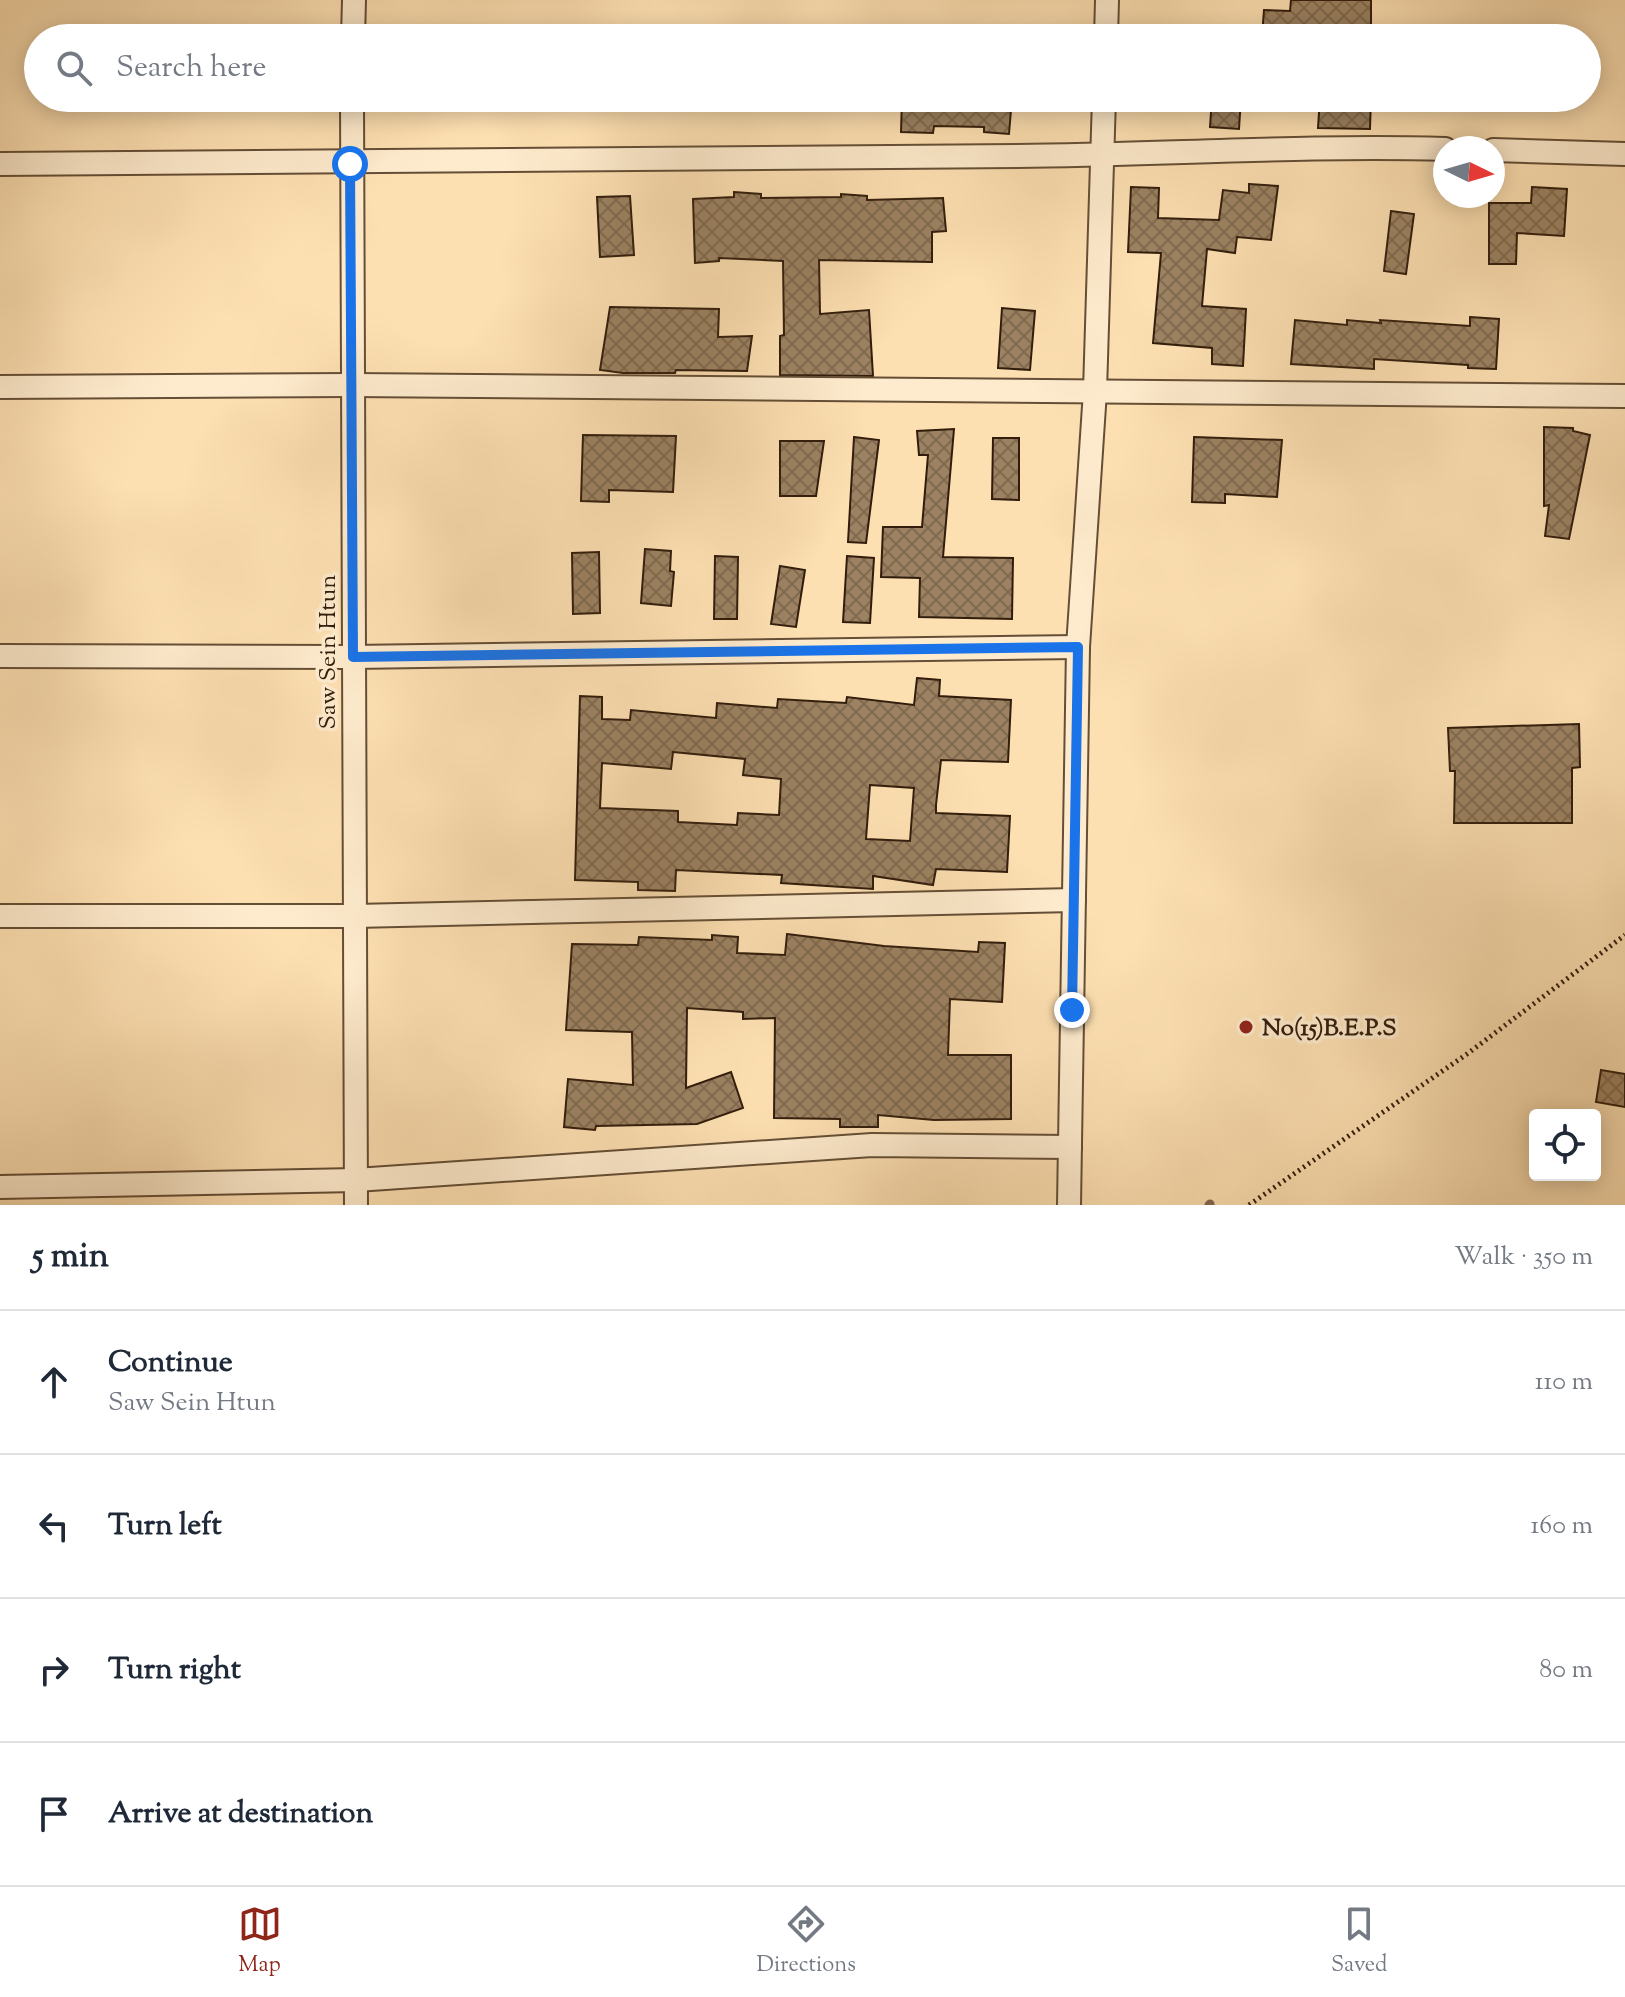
<!DOCTYPE html>
<meta charset="utf-8">
<style>
:root{--surface:#fff;--page:#f6f6f7;--text:#1f2937;--muted:#747a83;--line:#e0e1e3;--accent:#8f2418}
body{margin:0;font-family:"Sorts Mill Goudy",serif;background:var(--page);color:var(--text)}
.controls{position:absolute;right:24px;bottom:24px;display:grid;overflow:hidden;border-radius:8px;box-shadow:0 4px 20px #0003}
.controls button{width:72px;height:72px;display:grid;place-items:center;padding:0;border:0;border-bottom:2px solid var(--line);background:var(--surface);color:var(--text);font:40px sans-serif}
.compass{position:absolute;left:1433px;top:136px;width:72px;height:72px;border-radius:50%;background:var(--surface);box-shadow:0 4px 20px #0003;rotate:95deg}
.stop{position:absolute;width:24px;height:24px;margin:-18px;border:6px solid #1a73e8;border-radius:50%;background:#fff}
.stop.end{background:#1a73e8;border-color:#fff;box-shadow:0 2px 8px #0008}
.list{margin:0;padding:0;list-style:none}
h2{display:flex;justify-content:space-between;align-items:center;height:104px;margin:0;padding:0 32px;font-size:34px}
h2 small{font-size:26px;font-weight:400;color:var(--muted)}
.list li{display:grid;grid-template-columns:52px 1fr auto;gap:24px;align-items:center;box-sizing:border-box;height:144px;padding:0 32px;border-top:2px solid var(--line)}
.list b{display:block;font-size:30px;white-space:nowrap}
.list p{margin:0;font-size:26px;white-space:nowrap;color:var(--muted)}
.list em{font-size:26px;font-style:normal;color:var(--muted)}
.icon{flex:none;width:44px;height:44px;fill:none;stroke:currentColor;stroke-width:2;stroke-linecap:round;stroke-linejoin:round}
.map{position:relative;flex:none;width:1625px;height:1205px;overflow:hidden}
.search{position:absolute;background:var(--surface);box-shadow:0 4px 20px #0003;left:24px;right:24px;top:24px;height:88px;display:flex;align-items:center;gap:20px;box-sizing:border-box;padding:0 28px;border-radius:44px;color:var(--muted);font-size:30px}
.sheet{height:680px;background:var(--surface)}
nav{display:flex;justify-content:space-around;align-items:center;box-sizing:border-box;height:112px;border-top:2px solid var(--line);background:var(--surface);font-size:22px;color:var(--muted)}
nav a{display:grid;justify-items:center;gap:4px}
nav .on{color:var(--accent)}
.map>svg:first-child{display:block}
</style>
<div class="map">
<svg width="1625" height="1205" viewBox="0 0 1625 1205">
<defs>
<pattern id="building-cross-hatch" width="8" height="8" patternUnits="userSpaceOnUse" patternTransform="scale(2)"><rect width="8" height="8" fill="#9c8262"/><path d="M0 0l8 8M0 8l8-8" fill="none" stroke="#806a4f"/></pattern>
</defs>
<rect width="100%" height="100%" fill="#fde0b2"/>
<filter id="stains"><feTurbulence type="fractalNoise" baseFrequency=".0025" numOctaves="4"/><feColorMatrix values="0 0 0 0 .2 0 0 0 0 .09 0 0 0 0 .02 0 0 0 .5 -.17"/></filter>
<radialGradient id="worn" r=".72"><stop offset=".6" stop-color="#630" stop-opacity="0"/><stop offset="1" stop-color="#630" stop-opacity=".3"/></radialGradient>
<g fill="none" stroke-linecap="round" stroke-linejoin="round">
<path stroke="#826a4e" stroke-width="9" d="M1209 1205 1210 1204"/>
</g>
<g fill="url(#building-cross-hatch)" stroke="#321d0c" stroke-width="2" fill-rule="evenodd">
<path d="M1291 0H1371V38L1262 36 1264 10 1290 11Z"/>
<path d="M902 98H1012L1009 134 984 132V127L934 126 933 133 901 132Z"/>
<path d="M1212 98H1241L1239 129 1210 127Z"/>
<path d="M1320 98H1371L1370 129 1318 128Z"/>
<path d="M1249 184 1278 186 1271 240 1237 237 1235 253 1207 249 1202 306 1246 309 1243 366 1212 364V348L1153 343 1161 253 1128 252 1131 187 1159 188 1158 218 1219 220 1223 190 1249 193Z"/>
<path d="M1532 187 1567 189 1564 236 1517 233 1516 264H1489V203H1531Z"/>
<path d="M734 192 761 194V198L841 197V194L867 196V200L943 198 946 231 932 232V262L819 260 820 314 869 310 873 376 780 375V336L784 335 783 261 719 258V261L695 263 693 199 734 197Z"/>
<path d="M630 196 634 255 600 257 597 197Z"/>
<path d="M1391 211 1414 214 1406 274 1384 271Z"/>
<path d="M610 307 719 309 718 337 752 336 747 371 676 370 675 373H623L600 370Z"/>
<path d="M1002 308 1035 311 1030 370 998 368Z"/>
<path d="M1470 317 1499 319 1496 369 1468 368V365L1374 359V369L1291 364 1295 320 1347 325V320L1381 323 1380 320 1470 326Z"/>
<path d="M1544 427 1573 428V431L1590 435 1569 539 1545 536 1549 505 1544 506Z"/>
<path d="M954 429 943 557 1013 558 1012 619 919 617 920 578 881 577 883 527H922L928 455H919L917 431Z"/>
<path d="M583 435 676 436 673 492 609 490V502L581 501Z"/>
<path d="M854 437 879 440 866 543 848 542Z"/>
<path d="M1194 437 1282 440 1277 497 1225 494V503L1192 502Z"/>
<path d="M993 438H1019V500L992 499Z"/>
<path d="M780 441H824L816 496H780Z"/>
<path d="M645 549 671 551 670 571 674 572 671 606 641 603Z"/>
<path d="M599 552 600 613 573 614 572 553Z"/>
<path d="M715 556 738 557 737 619H714Z"/>
<path d="M847 556 874 558 870 623 843 622Z"/>
<path d="M780 566 805 570 796 627 771 624Z"/>
<path d="M917 678 940 680 939 696 1011 700 1008 762 941 760 936 805V813L1010 816 1007 872 936 869 933 885 873 876V889L781 883 782 875 676 870 675 891 638 890V882L575 880 580 696 602 697V719L630 720 631 710 716 718 717 703 777 708 778 699 846 703 847 697 914 705ZM673 752 745 759 743 775 781 779 779 815 738 813 737 825 678 822V811L600 808 602 763 671 769ZM870 785 914 788 910 841 866 839Z"/>
<path d="M1579 724 1580 767 1572 768V823H1454L1455 771H1450L1448 728Z"/>
<path d="M787 934 884 946 978 952 979 942 1005 943 1002 1002 950 999 948 1055H1011V1119L934 1120 878 1115V1127H840V1119L774 1118 775 1018 743 1019V1012L687 1008 686 1088 731 1072 743 1108 697 1124 596 1126 595 1130 564 1127 568 1079 633 1085 632 1032 566 1030 572 944 638 945 639 937 712 940V935L738 937 737 953 785 955Z"/>
<path d="M1601 1070 1625 1074V1107L1596 1102Z"/>
</g>
<g fill="none" stroke-linecap="round" stroke-linejoin="round">
<defs>
<g id="minor">
<path d="M353 38 354 0"/>
<path d="M1106 38 1107 0"/>
<path d="M352 98 356 1205"/>
<path d="M1493 150 1625 154"/>
<path d="M0 164C339 164 678 160 1017 156 1159 155 1302 145 1445 149"/>
<path d="M0 387 351 385 1625 396"/>
<path d="M0 656 353 657 1078 647"/>
<path d="M0 916H355L1074 900"/>
<path d="M0 1187 356 1180 872 1145 1070 1147"/>
<path d="M1069 1205 1078 647 1095 391 1104 98"/>
</g>
</defs>
<use href="#minor" stroke="#654e36" stroke-width="26"/>
<path stroke="#321d0c" stroke-width="5" stroke-dasharray="2 4" stroke-linecap="butt" d="M1249 1205 1467 1054 1625 935"/>
<use href="#minor" stroke="#feebcd" stroke-width="22"/>
</g>
<g fill="none" stroke-linecap="round" stroke-linejoin="round">
<path stroke="#1a73e8" stroke-width="10" d="M350 164 353 657 1078 647 1072 1010"/>
</g>
<circle fill="#8f2418" stroke="#feebcd" stroke-width="3" cx="1246" cy="1027" r="8"/>
<g text-anchor="middle" stroke-width="7" stroke-linejoin="round" paint-order="stroke">
<g font-size="24" fill="#321d0c" stroke="#feebcd">
<text transform="translate(327 652) rotate(-90)" y="8">Saw Sein Htun</text>
</g>
<g font-size="24" font-weight="bold" fill="#321d0c" stroke="#feebcd" text-anchor="start">
<text x="1262" y="1035">No(15)B.E.P.S</text>
</g>
</g>
<rect width="100%" height="100%" filter="url(#stains)"/>
<rect width="100%" height="100%" fill="url(#worn)"/>
</svg>
<div class="controls">
<button><svg class="icon" aria-label="locate" viewBox="0 0 24 24"><circle cx="12" cy="12" r="6"/><path d="M12 2v4M12 18v4M2 12h4M18 12h4"/></svg></button>
</div>
<svg class="compass" viewBox="-18 -18 36 36"><path d="M0-13l5 13h-10z" fill="#e53935"/><path d="M0 13l5-13h-10z" fill="#747a83"/></svg>
<div class="stop" style="left:350px;top:164px"></div>
<div class="stop end" style="left:1072px;top:1010px"></div>
<div class="search"><svg class="icon" aria-label="search" viewBox="0 0 24 24"><circle cx="10" cy="10" r="6"/><path d="M15 15l6 6"/></svg>Search here</div>
</div>
<section class="sheet">
<h2>5 min<small>Walk · 350 m</small></h2>
<ul class="list">
<li><svg class="icon" aria-label="ahead" viewBox="0 0 24 24"><path d="M12 20V5M6 11l6-6 6 6"/></svg><div><b>Continue</b><p>Saw Sein Htun</p></div><em>110 m</em></li>
<li><svg class="icon" aria-label="left" viewBox="0 0 24 24"><path d="M17 20v-9H6M10 6l-5 5 5 5"/></svg><div><b>Turn left</b></div><em>160 m</em></li>
<li><svg class="icon" aria-label="right" viewBox="0 0 24 24"><path d="M7 20v-9h11M14 6l5 5-5 5"/></svg><div><b>Turn right</b></div><em>80 m</em></li>
<li><svg class="icon" aria-label="arrive" viewBox="0 0 24 24"><path d="M6 21V4h12l-3 4 3 4H6"/></svg><div><b>Arrive at destination</b></div></li>
</ul>
</section>
<nav>
<a class="on"><svg class="icon" aria-label="map" viewBox="0 0 24 24"><path d="M3 6l6-2 6 2 6-2v14l-6 2-6-2-6 2zM9 4v14M15 6v14"/></svg>Map</a>
<a><svg class="icon" aria-label="directions" viewBox="0 0 24 24"><path d="M12 3l9 9-9 9-9-9zM9 14v-3h6M13 9l2 2-2 2"/></svg>Directions</a>
<a><svg class="icon" aria-label="saved" viewBox="0 0 24 24"><path d="M7 4h10v16l-5-4-5 4z"/></svg>Saved</a>
</nav>
